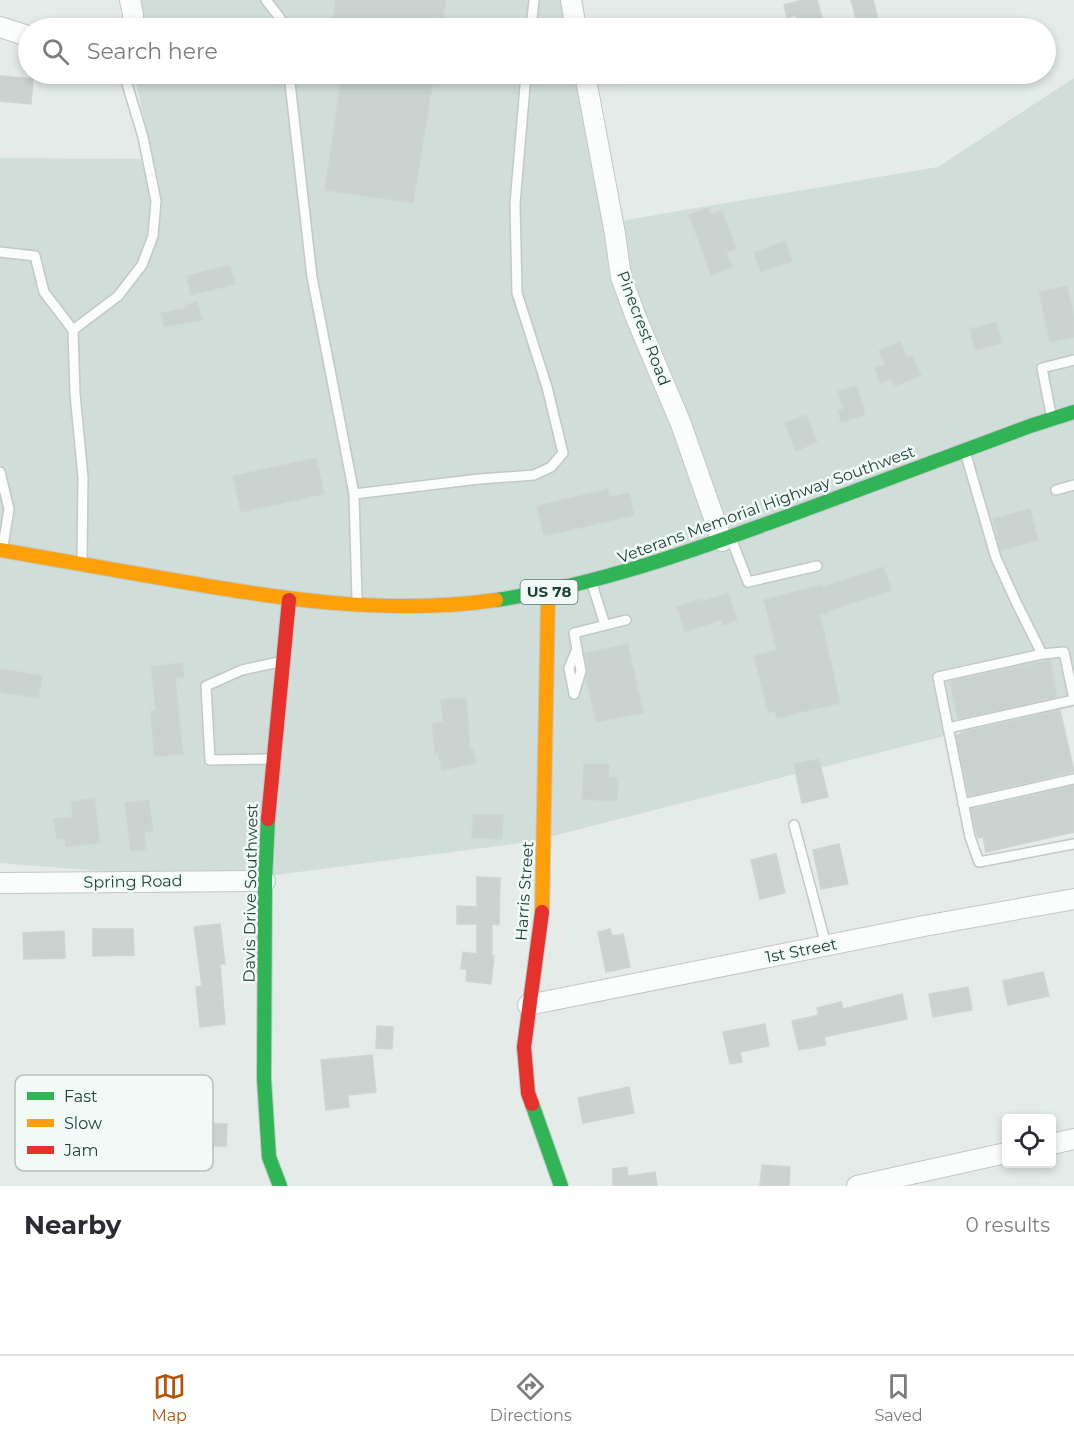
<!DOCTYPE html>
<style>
:root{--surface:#fff;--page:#f2f2f3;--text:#2b2b33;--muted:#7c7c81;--line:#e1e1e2;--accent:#b45309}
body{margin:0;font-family:Montserrat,sans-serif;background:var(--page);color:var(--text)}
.controls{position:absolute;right:18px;bottom:18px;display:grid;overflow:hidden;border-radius:6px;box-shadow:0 3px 9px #0003}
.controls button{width:54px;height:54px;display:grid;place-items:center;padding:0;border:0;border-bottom:2px solid var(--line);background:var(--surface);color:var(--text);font:30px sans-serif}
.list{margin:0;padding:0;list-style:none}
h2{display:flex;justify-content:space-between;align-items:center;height:78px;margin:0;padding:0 24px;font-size:26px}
h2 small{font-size:20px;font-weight:400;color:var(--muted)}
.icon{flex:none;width:33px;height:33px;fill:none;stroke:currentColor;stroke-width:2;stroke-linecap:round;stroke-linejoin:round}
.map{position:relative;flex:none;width:1074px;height:1186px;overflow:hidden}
.search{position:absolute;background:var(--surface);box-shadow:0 3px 9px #0003;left:18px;right:18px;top:18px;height:66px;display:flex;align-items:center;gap:15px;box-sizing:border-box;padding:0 21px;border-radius:33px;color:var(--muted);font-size:22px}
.sheet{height:168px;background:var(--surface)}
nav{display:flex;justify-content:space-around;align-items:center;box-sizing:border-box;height:84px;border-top:2px solid var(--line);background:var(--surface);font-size:16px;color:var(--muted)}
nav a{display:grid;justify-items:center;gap:3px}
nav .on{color:var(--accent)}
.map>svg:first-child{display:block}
</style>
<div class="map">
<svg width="1074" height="1186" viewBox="0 0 1074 1186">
<rect width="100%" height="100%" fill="#e4ebe8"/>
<g fill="#d1ddd9">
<path d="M125 0H562L568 28H125Z"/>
<path d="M134 74H577L609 223 938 167 1074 78V703L529 842 228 881 0 863V158L153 159Z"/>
</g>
<g fill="#cad2d0" stroke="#cdd4d1" stroke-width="1.5">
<path d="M336 0H446L441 28H332Z"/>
<path d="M802 0H817L823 21 813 23 815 28H799L796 15 787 18 784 5Z"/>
<path d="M851 0H873L878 19 858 25Z"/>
<path d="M342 74H434L413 203 325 190Z"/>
<path d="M0 76 33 79 31 104 0 101Z"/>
<path d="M708 208 710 215 722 211 736 249 726 252 732 267 711 275 689 215Z"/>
<path d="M785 241 792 261 761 272 754 253Z"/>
<path d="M230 265 235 284 191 295 187 276Z"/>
<path d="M1067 286 1074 318V337L1050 342 1039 292Z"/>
<path d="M197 302 202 320 164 327 161 313 186 308 185 305Z"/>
<path d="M996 322 1002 343 975 350 970 329Z"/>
<path d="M900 342 907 358 912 356 921 375 895 386 891 379 880 383 875 368 885 365 879 351Z"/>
<path d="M857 386 865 415 841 422 838 411 843 409 838 391Z"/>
<path d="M806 415 817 442 796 451 785 423Z"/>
<path d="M316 458 324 494 241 512 233 476Z"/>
<path d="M608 489 610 497 629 493 634 515 544 536 537 506Z"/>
<path d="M1030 509 1038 540 1001 550 993 519Z"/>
<path d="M884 567 891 590 827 611 828 613 820 615 840 703 777 718 775 711 768 712 754 656 777 650 764 600 821 585 822 587Z"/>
<path d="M728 593 737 620 723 625 722 619 685 632 677 607 701 599 702 602Z"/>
<path d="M628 644 643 713 596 722 586 677 588 670 585 653Z"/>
<path d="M1050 660 1057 697 958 719 950 681Z"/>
<path d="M182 663 184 676 175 677 183 754 154 756 151 711H156L151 667Z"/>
<path d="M0 669 42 676 38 698 0 692Z"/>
<path d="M466 698 470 751 473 750 476 763 442 770 438 753H435L432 724 443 722 441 700Z"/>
<path d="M1060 710 1074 772 969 796 956 735 961 734V732Z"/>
<path d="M819 759 828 797 802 803 794 764Z"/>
<path d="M584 764 609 765 608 777 618 778 617 801 582 799Z"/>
<path d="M1074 786V832L986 852 983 837 978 838 977 835 971 809Z"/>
<path d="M94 798 100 842 66 847 65 838 57 839 54 819 73 817 71 802Z"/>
<path d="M149 800 153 831 144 832 146 849 131 851 125 803Z"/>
<path d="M473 815H503L502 839 472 838Z"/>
<path d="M839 844 848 884 821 889 813 850Z"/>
<path d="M776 854 785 893 760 899 751 860Z"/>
<path d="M477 877 500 878 499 925 492 924V956H494L491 984 466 981 467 969H461L463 952 477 954V924H457V906L477 907Z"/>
<path d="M220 924 225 964H220L225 1024 200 1027 196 987 202 986 194 927Z"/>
<path d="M93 929H133L134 955 93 956Z"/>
<path d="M610 929 612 936 623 934 630 967 606 972 598 932Z"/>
<path d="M64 931 65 958 24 959 23 933Z"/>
<path d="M1043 972 1049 996 1008 1005 1003 981Z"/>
<path d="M968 987 972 1010 933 1017 929 994Z"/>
<path d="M902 994 907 1019 824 1037 826 1045 799 1050 792 1021 819 1015 817 1008 841 1002 843 1009Z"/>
<path d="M765 1024 769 1046 740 1052 742 1062 730 1064 723 1032Z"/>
<path d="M377 1026 393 1027 392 1049 376 1048Z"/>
<path d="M372 1055 376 1092 348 1095 349 1107 326 1110 321 1060Z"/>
<path d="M629 1087 634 1113 583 1123 578 1098Z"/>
<path d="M189 1123 227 1124 226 1146H203L204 1137H189Z"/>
<path d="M762 1165 790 1167 789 1186 760 1185Z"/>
<path d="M627 1167 628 1176 655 1172 657 1186H613V1169Z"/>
</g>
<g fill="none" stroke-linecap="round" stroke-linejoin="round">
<defs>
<g id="lane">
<path d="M266 0 280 18 283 28"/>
<path d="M531 28 534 0"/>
<path d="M289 74 312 277 354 494"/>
<path d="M0 252 35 256 44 292 73 330 75 394 83 477 82 559"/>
<path d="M73 330 118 296 142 265 153 236 156 201 143 137 124 74"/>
<path d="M1051 414 1042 368 1074 360"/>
<path d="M966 455 996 558 1016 602 1042 654"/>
<path d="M0 472 9 509 3 546"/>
<path d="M1056 490 1074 485"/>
<path d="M732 541 748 582 817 566"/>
<path d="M592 584 605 625"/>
<path d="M357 600 354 494 479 479 534 475 551 467 563 453 547 387 517 293 515 204 526 74"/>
<path d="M574 693 569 668 577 649"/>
<path d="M574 694 581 671 574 633 626 620"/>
<path d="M1074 699 1064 652 1042 654 938 677 970 837 979 862 1074 844"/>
<path d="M948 728 1074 700"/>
<path d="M270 759 210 760 206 686 242 670 279 662"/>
<path d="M963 804 1074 779"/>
<path d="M794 825 826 945"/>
</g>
<g id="street">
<path d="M130 0 133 14V28"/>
<path d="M571 0 576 28"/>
<path d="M0 27 28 36"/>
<path d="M585 74 615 234 621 277 637 320 681 424 722 541"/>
<path d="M0 883 265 881"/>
<path d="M528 1005 924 926 1074 899"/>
<path d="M1052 1144 1074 1139"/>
<path d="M857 1186 1006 1153"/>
</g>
<g id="fast">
<path d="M496 600C597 585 692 551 788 516 868 486 949 456 1030 426L1074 412"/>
<path d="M268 819 265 881 264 1079 269 1157 280 1186"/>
<path d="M532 1104 561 1186"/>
</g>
<g id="slow">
<path d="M0 550C61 561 123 571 184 582 287 600 391 615 496 600"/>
<path d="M542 912 548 599 550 592"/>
</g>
<g id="jam">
<path d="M268 819 289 600"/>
<path d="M532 1104 528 1093 524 1047 542 912"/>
</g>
</defs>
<use href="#lane" stroke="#c1c8c5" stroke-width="12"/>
<use href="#street" stroke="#c1c8c5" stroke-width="22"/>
<use href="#fast" stroke="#bfc9c6" stroke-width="16"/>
<use href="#slow" stroke="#bfc9c6" stroke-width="16"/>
<use href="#jam" stroke="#bfc9c6" stroke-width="16"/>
<use href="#lane" stroke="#fbfcfc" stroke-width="9"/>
<use href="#street" stroke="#fbfcfc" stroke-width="20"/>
<use href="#fast" stroke="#30b455" stroke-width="14"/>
<use href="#slow" stroke="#ff9f0a" stroke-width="14"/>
<use href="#jam" stroke="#e5322d" stroke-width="14"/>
</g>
<g text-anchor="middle" stroke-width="5" stroke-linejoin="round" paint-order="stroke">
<rect fill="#f2faf7" stroke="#5e7873" stroke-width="1.5" x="520.5" y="580" width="57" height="24" rx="4.5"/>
<g font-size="15" font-weight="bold" fill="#1f413b">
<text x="549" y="597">US 78</text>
</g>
<g font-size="16" fill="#1f413b" stroke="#f2faf7">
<text transform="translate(644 328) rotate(69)" y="6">Pinecrest Road</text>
<text transform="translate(766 504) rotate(-20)" y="6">Veterans Memorial Highway Southwest</text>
<text transform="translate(133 881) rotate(-1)" y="6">Spring Road</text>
<text transform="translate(524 891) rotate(-86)" y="6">Harris Street</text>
<text transform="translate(250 893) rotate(-89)" y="6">Davis Drive Southwest</text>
<text transform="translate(801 950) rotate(-11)" y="6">1st Street</text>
</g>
</g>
<rect x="15" y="1075" width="198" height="96" rx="9" fill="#f2faf7" stroke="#b3c2bf" stroke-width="1.5"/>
<rect x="27" y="1092" width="27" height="8" fill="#30b455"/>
<rect x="27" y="1119" width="27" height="8" fill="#ff9f0a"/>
<rect x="27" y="1146" width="27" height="8" fill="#e5322d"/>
<g font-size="16" fill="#1f413b">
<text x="64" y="1102">Fast</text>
<text x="64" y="1129">Slow</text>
<text x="64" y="1156">Jam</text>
</g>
</svg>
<div class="controls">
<button><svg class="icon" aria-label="locate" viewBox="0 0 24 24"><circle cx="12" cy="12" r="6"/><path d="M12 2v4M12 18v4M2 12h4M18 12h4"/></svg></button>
</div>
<div class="search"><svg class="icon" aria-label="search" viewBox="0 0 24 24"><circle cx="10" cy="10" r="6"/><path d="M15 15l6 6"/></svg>Search here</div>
</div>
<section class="sheet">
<h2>Nearby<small>0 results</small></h2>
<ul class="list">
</ul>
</section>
<nav>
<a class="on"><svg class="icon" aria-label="map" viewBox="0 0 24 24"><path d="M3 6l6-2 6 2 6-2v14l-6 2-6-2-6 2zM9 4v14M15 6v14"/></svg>Map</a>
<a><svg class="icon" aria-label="directions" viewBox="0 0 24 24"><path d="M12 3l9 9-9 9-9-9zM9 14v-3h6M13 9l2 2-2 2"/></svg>Directions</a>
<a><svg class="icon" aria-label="saved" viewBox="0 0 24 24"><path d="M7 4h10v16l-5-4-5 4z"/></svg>Saved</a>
</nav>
